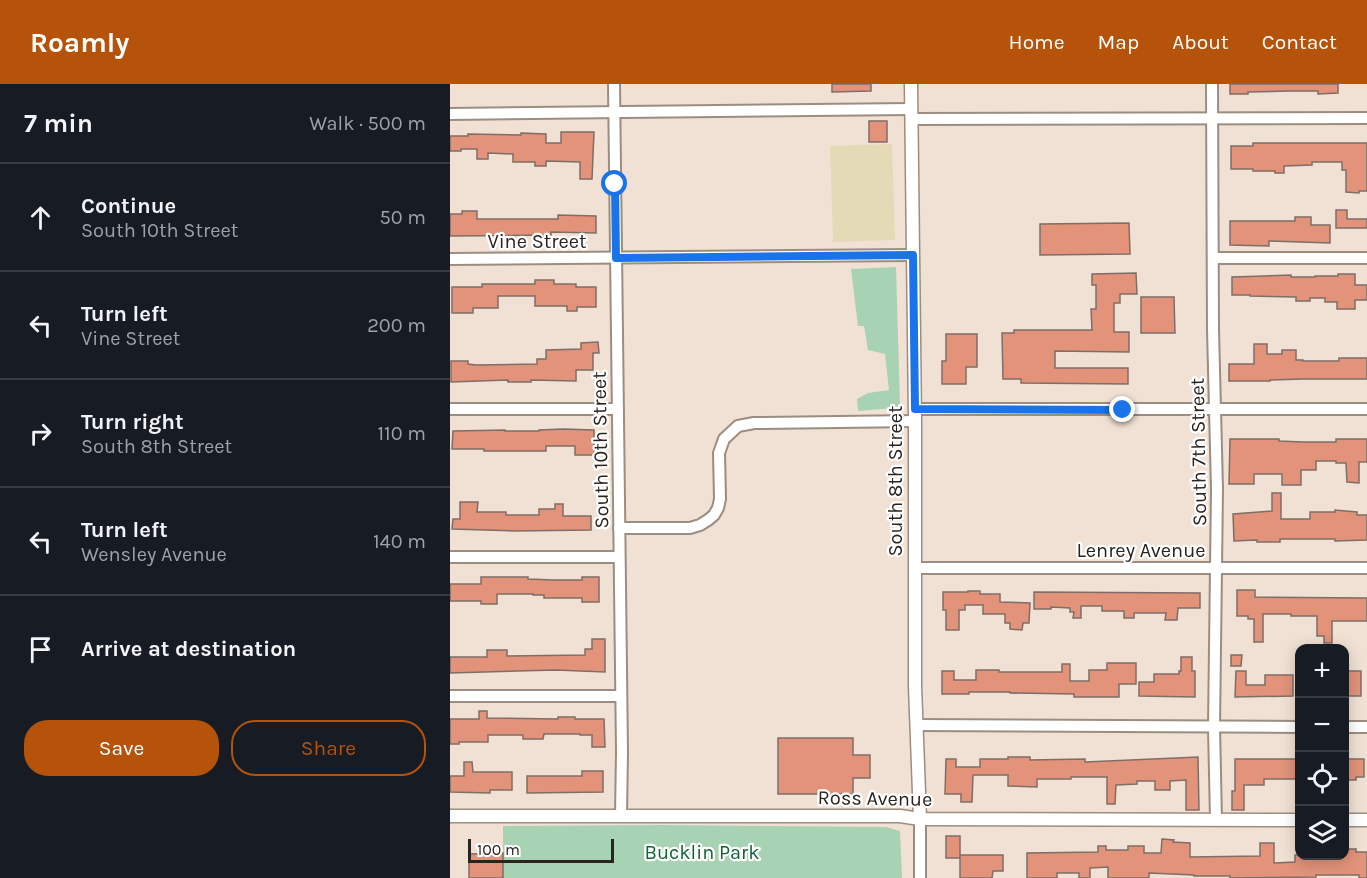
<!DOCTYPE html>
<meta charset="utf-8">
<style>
:root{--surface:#171b24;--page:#242831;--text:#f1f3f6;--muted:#9ea1a6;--line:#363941;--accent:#b45309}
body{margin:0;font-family:Karla,sans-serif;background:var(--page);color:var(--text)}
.controls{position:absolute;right:18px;bottom:18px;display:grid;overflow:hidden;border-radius:12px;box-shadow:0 3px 15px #0003}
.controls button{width:54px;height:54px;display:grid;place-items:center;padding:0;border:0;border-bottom:2px solid var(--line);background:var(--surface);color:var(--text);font:30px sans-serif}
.scale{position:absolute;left:18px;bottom:15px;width:146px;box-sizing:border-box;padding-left:6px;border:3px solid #2a241f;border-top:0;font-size:16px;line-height:21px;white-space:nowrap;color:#2a241f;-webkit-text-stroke:4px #fff;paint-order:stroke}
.stop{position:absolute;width:18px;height:18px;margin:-14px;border:4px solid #1a73e8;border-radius:50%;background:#fff}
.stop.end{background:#1a73e8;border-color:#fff;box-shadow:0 2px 6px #0008}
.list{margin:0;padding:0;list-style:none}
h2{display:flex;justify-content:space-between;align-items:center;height:78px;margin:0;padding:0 24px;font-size:26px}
h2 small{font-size:20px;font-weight:400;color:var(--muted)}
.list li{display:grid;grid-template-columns:39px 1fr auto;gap:18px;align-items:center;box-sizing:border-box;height:108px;padding:0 24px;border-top:2px solid var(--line)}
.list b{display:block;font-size:22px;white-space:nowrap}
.list p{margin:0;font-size:20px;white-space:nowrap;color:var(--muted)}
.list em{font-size:20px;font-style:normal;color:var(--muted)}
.actions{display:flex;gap:12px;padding:18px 24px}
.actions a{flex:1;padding:14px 0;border:2px solid var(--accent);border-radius:24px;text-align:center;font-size:21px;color:var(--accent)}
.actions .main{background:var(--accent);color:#fff}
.icon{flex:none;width:33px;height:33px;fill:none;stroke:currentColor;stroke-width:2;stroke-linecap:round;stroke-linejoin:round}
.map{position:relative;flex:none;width:917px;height:794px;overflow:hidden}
header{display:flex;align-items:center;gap:36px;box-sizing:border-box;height:84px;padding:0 30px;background:var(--accent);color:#fff}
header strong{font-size:28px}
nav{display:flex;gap:33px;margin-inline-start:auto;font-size:21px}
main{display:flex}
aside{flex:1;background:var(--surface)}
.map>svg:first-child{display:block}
</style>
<header>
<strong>Roamly</strong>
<nav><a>Home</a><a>Map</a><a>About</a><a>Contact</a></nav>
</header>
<main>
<aside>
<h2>7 min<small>Walk · 500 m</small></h2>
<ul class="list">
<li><svg class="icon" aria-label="ahead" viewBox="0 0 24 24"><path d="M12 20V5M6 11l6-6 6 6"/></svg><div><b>Continue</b><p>South 10th Street</p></div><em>50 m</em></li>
<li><svg class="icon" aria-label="left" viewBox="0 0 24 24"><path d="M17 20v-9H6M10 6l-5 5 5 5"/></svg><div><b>Turn left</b><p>Vine Street</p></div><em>200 m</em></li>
<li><svg class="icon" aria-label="right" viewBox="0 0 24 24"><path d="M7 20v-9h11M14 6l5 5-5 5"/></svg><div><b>Turn right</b><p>South 8th Street</p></div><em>110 m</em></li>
<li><svg class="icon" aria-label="left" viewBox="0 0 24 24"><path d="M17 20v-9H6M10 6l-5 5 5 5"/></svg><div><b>Turn left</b><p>Wensley Avenue</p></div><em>140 m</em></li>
<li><svg class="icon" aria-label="arrive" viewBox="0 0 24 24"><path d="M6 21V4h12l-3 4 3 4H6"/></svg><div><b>Arrive at destination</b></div></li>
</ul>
<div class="actions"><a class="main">Save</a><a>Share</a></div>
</aside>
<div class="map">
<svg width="917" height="794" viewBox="0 0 917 794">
<rect width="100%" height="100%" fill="#f1e1d4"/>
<g fill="#a7d2b3">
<path d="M446 183 450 321 445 324 408 327 407 315 418 309 439 306 435 270 418 266 414 242H408L401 185Z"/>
<path d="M212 741 436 743 450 747 452 794H53V742Z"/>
</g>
<path fill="#e4dbb6" d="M442 60 445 156 383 158 380 62Z"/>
<g fill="#e2937a" stroke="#7f6d67" stroke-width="1.5">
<path d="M382 0H421V7L382 8Z"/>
<path d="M780 0H888V9L868 10V7H839L798 8V10H780Z"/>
<rect x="419" y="37" width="18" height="21"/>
<path d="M111 48H144L142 95H130V78L96 77V82H85V78H63V70L38 69V75H27V65H11V67H0V52H18V50L71 51V49L96 50V59H111Z"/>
<path d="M803 59H917V107H909V109L896 108V86H892V78H862V81L834 82V89H825V87H803V85H781V62H803Z"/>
<path d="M886 126H897V135H917V144H886Z"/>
<path d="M12 127H27V135H108V131L146 132V149L101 148V151L0 152V130H12Z"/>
<path d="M845 133H861V141H880V159L819 157V162L780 161V137H845Z"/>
<path d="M679 139 680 170 590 171V140Z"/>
<path d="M686 189 687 210H670V219H664V248H679V268L605 267V284H678V300L571 299V295H553L552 249H564V246H642L641 225H646V201H642V190Z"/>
<path d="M888 190H905V201H917V216H905V225H887V218H875V214H860V217H846V213L800 212V211H782V193L841 191V193H865V192H888Z"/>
<path d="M85 196H104V200H126V203H146V223H127V227H117V222H85V212H48V224H23V229H2V203H32V200H85Z"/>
<path d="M691 213H724L725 249H691Z"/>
<path d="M496 250H527V283H516V300H492V277H496Z"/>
<path d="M148 258 149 269H143V286H126V297L81 296V298H58V296L1 298V277H18V280L26 281 87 280V275H96V266L131 265V259Z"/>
<path d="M804 260H817V270H832V266H846V276H853V277H889V274H917V295H854L820 296V297H779V280H804Z"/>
<path d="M113 345 144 346V371H125V362H96V367H34V365H2L3 347 55 346V347H89V346Z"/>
<path d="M780 355H829V357L853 358H886V355H917V378H909V399L897 398 896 379H886V377H866V386H851V401H832V390H804V400H779Z"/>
<path d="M822 409H831V435H860V428H885V426L907 428V431H917V456L885 457V455H830V458H807V456L784 457 783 430 822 427Z"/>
<path d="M10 418H28L27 428H56V431H89V425H105V420H113V432H141V446L64 447 2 445 3 435H10Z"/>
<path d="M31 493H78V495L103 496H132V493H149V518H132V514H94V511H83V510H47V520H31V517H0V500H31Z"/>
<path d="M787 506H805V513L917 514V537H882V559H874V552H867V532H841V530H813V558H804V535H798V532H787Z"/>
<path d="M518 507H530V510H550V518L580 519 579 539H573L572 546 560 545V539H555V530H533V521H515V526H509V546H496V526H493V508H518Z"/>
<path d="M584 508 750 509V524H728L727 536H715L716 529H684V534H674V527H652V522H631V534H623L624 528H620V524L601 523V525H584Z"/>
<path d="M142 555H155V588L106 586 0 589V573H37V566H57V572L135 571V565H142Z"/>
<path d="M781 571H792L791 582H781Z"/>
<path d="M731 573H742V587H745V613L689 612V598H704V590H729V587H731Z"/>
<path d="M657 579H686V600H669V613H624V610L560 609V608H519V610H492V587H504V596H526V586H549V588H612V580H620V597H639V586H657Z"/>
<path d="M786 587H796V601H815V591H843V612L785 613Z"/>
<rect x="894" y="587" width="17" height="25"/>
<path d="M29 627H37V634L108 635V633H125V635H154L155 663H142V651H130V650H94L93 655H73V651H38V658H9V660H0V635H29Z"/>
<path d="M328 654H403V671H420V694H403V710H328Z"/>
<path d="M558 673H580V676L635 675V678L748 673 749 726H736V696L720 697V706H705V697H687V700L666 701 665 720H657V693H621V695H587V703L558 702V691H523L522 718H511V710H495L496 675H506V683H530V675H558Z"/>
<path d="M785 675H847V695H814V701H794V726H782V707H785Z"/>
<path d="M894 675H914V693H906V696H894Z"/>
<path d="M14 678H22L23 688H62V706H40V709L0 708V692H14Z"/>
<path d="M132 687H153V708L77 709V692H132Z"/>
<rect x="496" y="752" width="14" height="22"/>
<path d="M712 755 724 756 723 758 740 759V773L810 772V759H824V779L845 778V771H894V765H906V768H917V794H909V791H866V793L780 794V792H744V791L699 789V794H658V783L640 784V794H629V789H607V794H577V769L648 768V762H656V766H678V762H694V769H711Z"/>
<path d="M53 769V794H19V770Z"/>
<path d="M510 771H553V787H543L542 794H510Z"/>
</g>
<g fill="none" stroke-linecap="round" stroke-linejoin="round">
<defs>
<g id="minor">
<path d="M164 0 172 668 171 732"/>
<path d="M762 0 763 245 767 405 764 643 766 736"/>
<path d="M0 30 461 25"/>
<path d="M461 35 917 34"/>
<path d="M763 174H917"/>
<path d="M0 175 463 171"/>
<path d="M0 325H168"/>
<path d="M465 325H917"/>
<path d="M169 444H240L250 441 258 436 264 431 268 424 270 415 269 369 274 355 288 342 304 339 465 337"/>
<path d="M0 473H169"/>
<path d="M465 484H917"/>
<path d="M0 612H171"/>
<path d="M466 641 850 643"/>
<path d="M894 643H917"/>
<path d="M470 735V794"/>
</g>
<g id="tertiary">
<path d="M461 0 465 337V602L470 735"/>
<path d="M0 732H450L470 735 850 736"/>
<path d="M894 736H917"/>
</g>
</defs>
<use href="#minor" stroke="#9c8d81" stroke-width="14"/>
<use href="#tertiary" stroke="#9c8d81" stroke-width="15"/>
<use href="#minor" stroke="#fff" stroke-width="10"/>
<use href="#tertiary" stroke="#fff" stroke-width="12"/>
</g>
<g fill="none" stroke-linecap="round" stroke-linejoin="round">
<path stroke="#1a73e8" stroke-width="8" d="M165 100 166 174 463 171 465 325 673 326"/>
</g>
<g text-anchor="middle" stroke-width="4.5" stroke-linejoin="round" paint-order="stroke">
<g font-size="20" fill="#2a241f" stroke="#fff">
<text x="87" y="164">Vine Street</text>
<text transform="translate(150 366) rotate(-91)" y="7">South 10th Street</text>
<text transform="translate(748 368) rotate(-91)" y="7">South 7th Street</text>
<text transform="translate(445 397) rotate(-90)" y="7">South 8th Street</text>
<text x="691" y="473">Lenrey Avenue</text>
<text transform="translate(425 714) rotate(1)" y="7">Ross Avenue</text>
</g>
<g font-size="20" fill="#116436" stroke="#fff">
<text x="252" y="775">Bucklin Park</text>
</g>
</g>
</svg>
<div class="controls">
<button>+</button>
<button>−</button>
<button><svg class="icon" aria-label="locate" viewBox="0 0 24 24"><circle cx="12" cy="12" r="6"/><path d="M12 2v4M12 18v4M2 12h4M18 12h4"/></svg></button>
<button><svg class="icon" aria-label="layers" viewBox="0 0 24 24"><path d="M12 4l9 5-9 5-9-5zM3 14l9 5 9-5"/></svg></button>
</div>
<div class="scale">100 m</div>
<div class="stop" style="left:165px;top:100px"></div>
<div class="stop end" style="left:673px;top:326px"></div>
</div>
</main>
